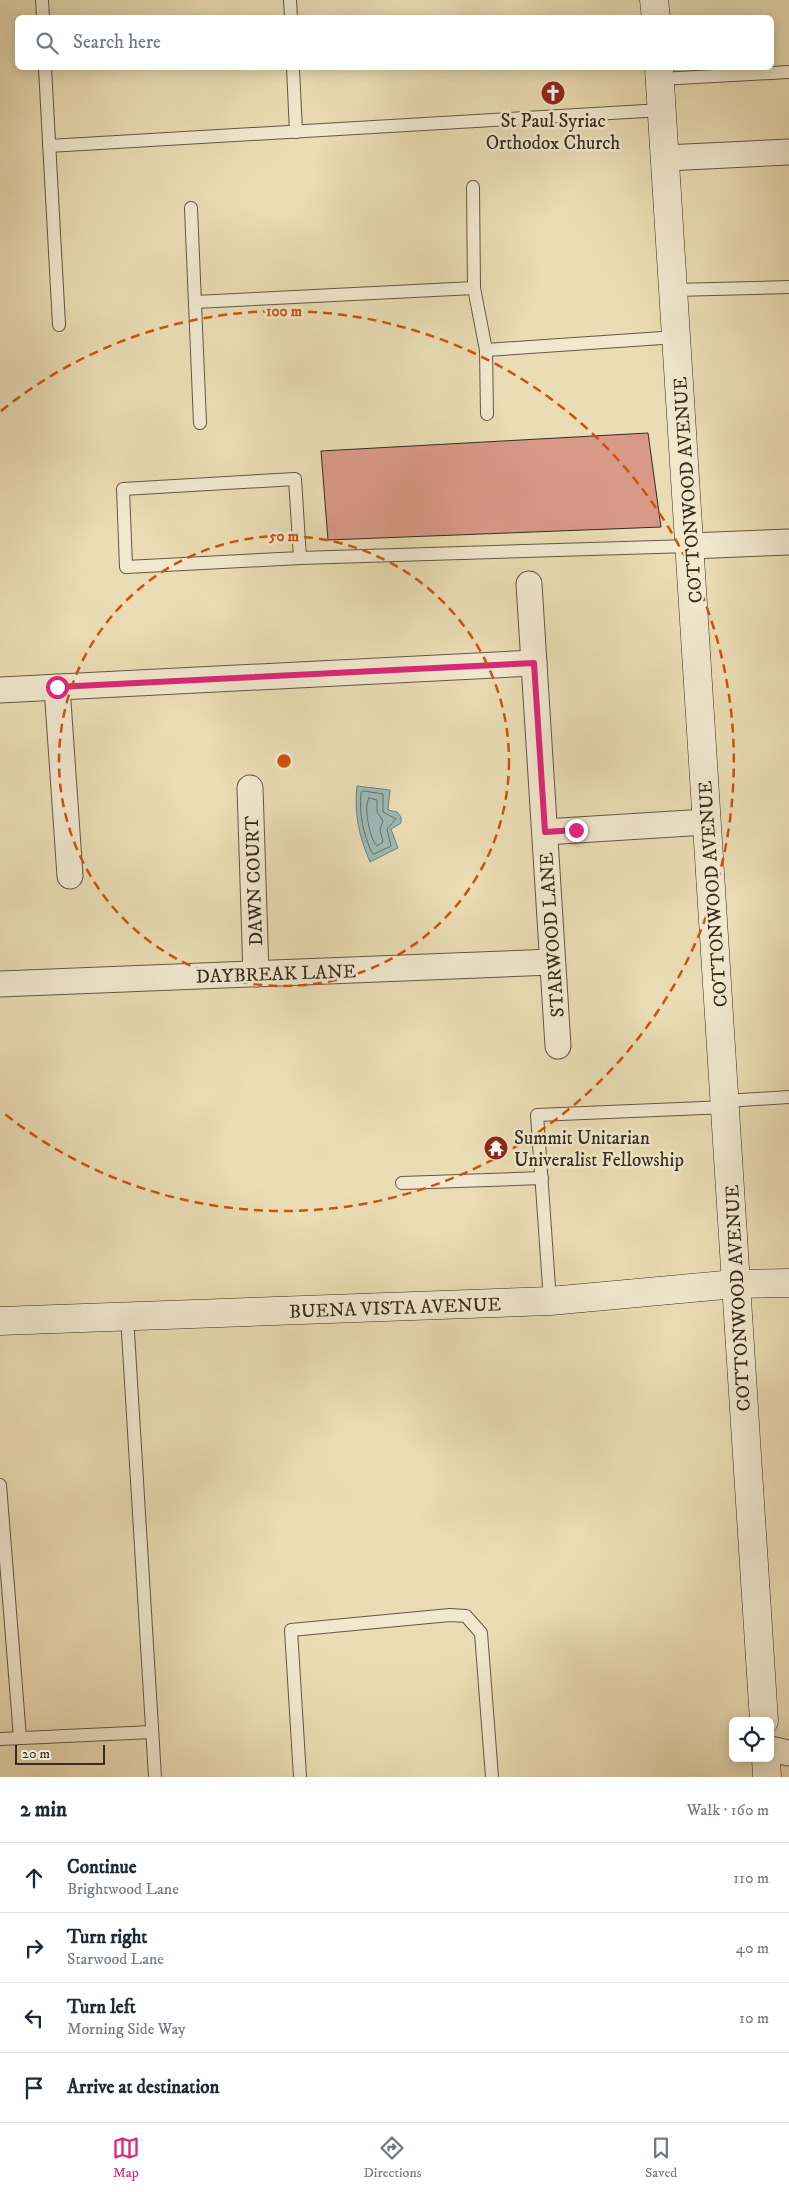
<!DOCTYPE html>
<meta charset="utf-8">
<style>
:root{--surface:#fff;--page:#f2f2f3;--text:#1f2937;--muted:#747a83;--line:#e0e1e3;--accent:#db2777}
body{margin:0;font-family:"IM FELL DW Pica",serif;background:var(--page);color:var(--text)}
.controls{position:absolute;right:15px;bottom:15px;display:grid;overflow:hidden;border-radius:8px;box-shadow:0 2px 12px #0003}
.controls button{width:45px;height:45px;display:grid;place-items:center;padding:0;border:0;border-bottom:1px solid var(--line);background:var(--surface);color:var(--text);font:25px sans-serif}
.scale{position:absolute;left:15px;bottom:12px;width:90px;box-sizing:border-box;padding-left:5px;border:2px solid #362c20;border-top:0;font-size:14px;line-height:18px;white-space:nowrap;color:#362c20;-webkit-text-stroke:4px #f1e8ce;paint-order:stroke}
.stop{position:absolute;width:15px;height:15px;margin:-11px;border:4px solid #db2777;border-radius:50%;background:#fff}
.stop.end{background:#db2777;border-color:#fff;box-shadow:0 1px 5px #0008}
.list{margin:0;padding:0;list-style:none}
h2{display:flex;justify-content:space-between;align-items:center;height:65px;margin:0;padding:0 20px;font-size:21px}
h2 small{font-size:16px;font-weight:400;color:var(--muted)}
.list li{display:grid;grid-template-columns:32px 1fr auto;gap:15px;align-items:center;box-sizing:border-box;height:70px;padding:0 20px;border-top:1px solid var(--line)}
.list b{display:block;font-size:19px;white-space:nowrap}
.list p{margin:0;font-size:16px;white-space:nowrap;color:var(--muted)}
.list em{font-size:16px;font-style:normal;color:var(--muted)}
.icon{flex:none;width:28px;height:28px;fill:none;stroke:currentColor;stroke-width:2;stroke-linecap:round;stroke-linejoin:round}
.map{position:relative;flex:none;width:789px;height:1777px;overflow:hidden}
.search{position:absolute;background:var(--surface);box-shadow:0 2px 12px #0003;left:15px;right:15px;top:15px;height:55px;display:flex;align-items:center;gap:12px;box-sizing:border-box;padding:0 18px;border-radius:8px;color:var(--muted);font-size:19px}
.sheet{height:345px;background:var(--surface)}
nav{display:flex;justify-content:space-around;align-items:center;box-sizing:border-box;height:70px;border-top:1px solid var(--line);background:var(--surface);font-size:14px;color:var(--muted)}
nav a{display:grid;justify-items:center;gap:2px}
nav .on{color:var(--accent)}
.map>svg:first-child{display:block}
</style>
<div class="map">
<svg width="789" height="1777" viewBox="0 0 789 1777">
<rect width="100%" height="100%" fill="#eadcb4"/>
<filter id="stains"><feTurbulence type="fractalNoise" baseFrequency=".004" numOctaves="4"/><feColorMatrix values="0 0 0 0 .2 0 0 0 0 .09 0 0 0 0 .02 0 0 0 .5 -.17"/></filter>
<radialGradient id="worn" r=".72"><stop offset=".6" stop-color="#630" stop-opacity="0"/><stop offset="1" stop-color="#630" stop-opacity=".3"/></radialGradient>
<path fill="#9bb9b6" stroke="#73817a" d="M357 786 390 790 388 810 397 812 401 817V823L391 829 398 848 370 862C359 836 354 814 357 786Z"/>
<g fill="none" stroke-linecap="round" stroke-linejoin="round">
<g stroke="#68726b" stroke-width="1">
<path d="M364 791 383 794V812L396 819 387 829 391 846 374 854 372 853C363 833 359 814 361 793Z"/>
<path d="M369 798 377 800V812L383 821 380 830 383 842 377 846C370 840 363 806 369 798Z"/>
</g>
</g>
<path fill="#d99987" stroke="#362c20" d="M648 433 661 527 328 540 321 451Z"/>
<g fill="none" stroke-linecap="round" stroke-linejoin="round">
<defs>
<g id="lane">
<path d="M42 0 43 18"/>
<path d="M290 0 291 18"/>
<path d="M45 68 59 325"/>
<path d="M293 68 296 132"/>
<path d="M660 79 789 72"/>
<path d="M49 146 662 110"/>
<path d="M473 187 474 288 486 350 487 414"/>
<path d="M191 208 200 423"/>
<path d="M674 290 789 287"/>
<path d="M195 302 474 288"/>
<path d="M486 350 677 337"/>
<path d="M300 558 295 479 123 489 126 567 300 558 690 546"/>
<path d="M726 1101 789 1097"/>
<path d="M402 1183 542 1178"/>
<path d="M550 1301 537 1115 727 1107"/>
<path d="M127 1316 155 1777"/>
<path d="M0 1485 20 1738"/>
<path d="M0 1739 152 1732"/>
<path d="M300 1777 291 1630 450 1615 466 1616 481 1633 492 1777"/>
</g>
<g id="street">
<path d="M665 158 789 152"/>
<path d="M690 546 789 542"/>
<path d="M529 584 558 1046"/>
<path d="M57 687 70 876"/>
<path d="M0 690 534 663"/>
<path d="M250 788 256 974"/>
<path d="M545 832 706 822"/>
<path d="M0 984 552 962"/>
<path d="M770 1749 789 1753"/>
</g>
<g id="secondary">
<path d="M654 0 656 18"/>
<path d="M659 68C698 618 727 1170 764 1721"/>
<path d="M0 1321 550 1301 735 1284 789 1283"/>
<path d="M766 1758 767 1777"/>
</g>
</defs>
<use href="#lane" stroke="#635845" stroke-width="14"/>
<use href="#street" stroke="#635845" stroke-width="27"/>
<use href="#secondary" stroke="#362c20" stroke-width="29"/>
<use href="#lane" stroke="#f1e8ce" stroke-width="12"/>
<use href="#street" stroke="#f1e8ce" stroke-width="25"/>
<use href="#secondary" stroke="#f1e8ce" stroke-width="28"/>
</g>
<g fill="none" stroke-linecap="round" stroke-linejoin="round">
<path stroke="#db2777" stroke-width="6" d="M57 687 534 663 545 832 576 830"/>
</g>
<g fill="none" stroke="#cd520f" stroke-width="2.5" stroke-dasharray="9 6">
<circle cx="284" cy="761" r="225"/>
<path d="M1 411A450 450 0 1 1 1 1111"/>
</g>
<defs>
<symbol id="church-disc" viewBox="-11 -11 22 22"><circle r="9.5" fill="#8f2418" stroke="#f1e8ce"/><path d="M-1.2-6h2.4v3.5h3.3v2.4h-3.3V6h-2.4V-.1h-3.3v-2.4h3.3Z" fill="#fff"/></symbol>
<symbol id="temple-disc" viewBox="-11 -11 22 22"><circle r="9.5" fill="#8f2418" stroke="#f1e8ce"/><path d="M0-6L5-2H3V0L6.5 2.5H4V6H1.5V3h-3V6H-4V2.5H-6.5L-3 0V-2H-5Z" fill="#fff"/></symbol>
</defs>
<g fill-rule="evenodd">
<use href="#church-disc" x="539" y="79" width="28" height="28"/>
<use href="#temple-disc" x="482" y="1134" width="28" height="28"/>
</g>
<g text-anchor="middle" stroke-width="5" stroke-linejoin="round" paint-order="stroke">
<g font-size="19" fill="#362c20" stroke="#f1e8ce">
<text x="553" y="127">St Paul Syriac<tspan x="553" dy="22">Orthodox Church</tspan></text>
<text x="514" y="1144" text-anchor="start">Summit Unitarian<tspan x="514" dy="22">Univeralist Fellowship</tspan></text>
</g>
<g font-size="19" fill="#362c20" stroke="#f1e8ce">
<text transform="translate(687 490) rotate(-94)" y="7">COTTONWOOD AVENUE</text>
<text transform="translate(253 881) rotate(-92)" y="7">DAWN COURT</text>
<text transform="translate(712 894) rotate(-94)" y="7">COTTONWOOD AVENUE</text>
<text transform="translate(551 935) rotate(-94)" y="7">STARWOOD LANE</text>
<text transform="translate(276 973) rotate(-2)" y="7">DAYBREAK LANE</text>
<text transform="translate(737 1298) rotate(-93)" y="7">COTTONWOOD AVENUE</text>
<text transform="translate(395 1307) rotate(-2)" y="7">BUENA VISTA AVENUE</text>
</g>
</g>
<circle cx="284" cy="761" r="8" fill="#cd520f" stroke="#f1e8ce" stroke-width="2.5"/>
<g font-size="15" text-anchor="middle" font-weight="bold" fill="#cd520f" stroke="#f1e8ce" stroke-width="5" stroke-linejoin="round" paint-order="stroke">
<text x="284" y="316">100 m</text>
<text x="284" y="541">50 m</text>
</g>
<rect width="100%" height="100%" filter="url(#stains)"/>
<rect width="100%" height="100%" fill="url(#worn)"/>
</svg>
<div class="controls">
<button><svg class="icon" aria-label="locate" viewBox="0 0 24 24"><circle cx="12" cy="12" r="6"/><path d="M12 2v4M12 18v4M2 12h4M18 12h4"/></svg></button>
</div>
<div class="scale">20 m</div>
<div class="stop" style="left:57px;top:687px"></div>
<div class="stop end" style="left:576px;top:830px"></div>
<div class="search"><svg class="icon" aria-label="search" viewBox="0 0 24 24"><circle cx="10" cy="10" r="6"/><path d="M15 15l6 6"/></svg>Search here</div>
</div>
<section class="sheet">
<h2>2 min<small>Walk · 160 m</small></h2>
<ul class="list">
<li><svg class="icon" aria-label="ahead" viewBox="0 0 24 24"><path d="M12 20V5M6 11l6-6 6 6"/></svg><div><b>Continue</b><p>Brightwood Lane</p></div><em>110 m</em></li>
<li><svg class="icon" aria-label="right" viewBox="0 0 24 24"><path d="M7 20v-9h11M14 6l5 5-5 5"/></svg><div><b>Turn right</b><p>Starwood Lane</p></div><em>40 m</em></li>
<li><svg class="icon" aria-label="left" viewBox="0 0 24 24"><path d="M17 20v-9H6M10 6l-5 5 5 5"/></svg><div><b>Turn left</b><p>Morning Side Way</p></div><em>10 m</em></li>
<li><svg class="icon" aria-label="arrive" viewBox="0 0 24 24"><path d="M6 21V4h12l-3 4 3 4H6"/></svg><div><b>Arrive at destination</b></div></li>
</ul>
</section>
<nav>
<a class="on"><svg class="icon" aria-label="map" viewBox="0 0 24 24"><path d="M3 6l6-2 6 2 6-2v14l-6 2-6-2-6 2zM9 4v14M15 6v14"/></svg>Map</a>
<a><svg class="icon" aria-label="directions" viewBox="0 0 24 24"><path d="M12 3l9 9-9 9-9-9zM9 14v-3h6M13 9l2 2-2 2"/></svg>Directions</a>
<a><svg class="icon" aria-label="saved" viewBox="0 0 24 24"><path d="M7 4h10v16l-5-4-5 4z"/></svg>Saved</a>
</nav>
